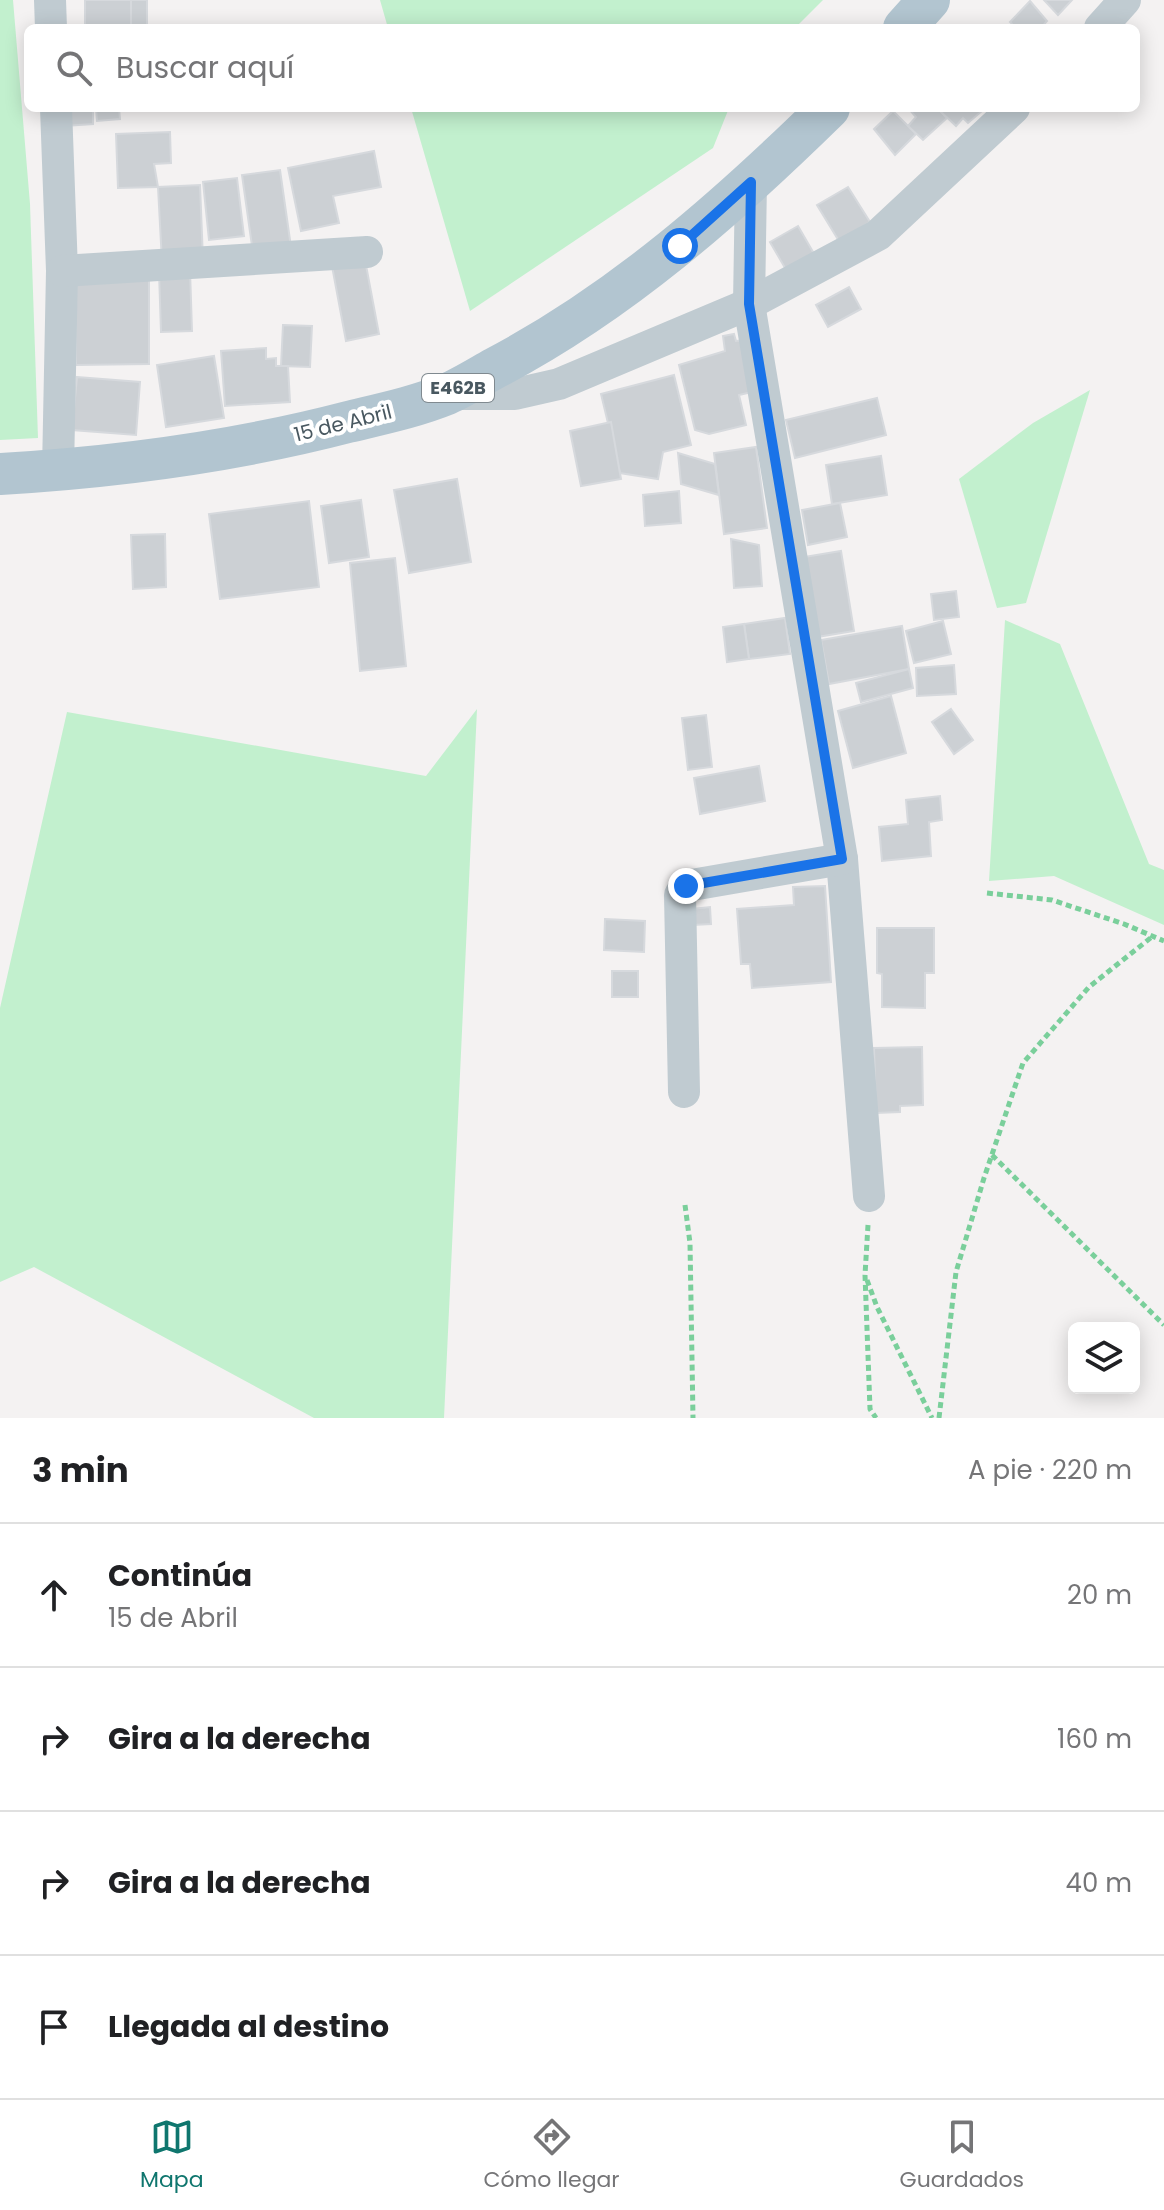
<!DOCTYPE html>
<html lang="es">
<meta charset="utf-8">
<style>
:root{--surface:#fff;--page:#f2f2f2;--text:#202124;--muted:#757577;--line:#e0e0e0;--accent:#0f766e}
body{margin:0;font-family:Poppins,sans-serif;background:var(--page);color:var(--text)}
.controls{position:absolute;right:24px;bottom:24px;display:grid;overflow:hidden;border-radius:12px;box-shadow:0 4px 20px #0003}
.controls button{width:72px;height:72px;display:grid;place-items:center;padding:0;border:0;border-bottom:2px solid var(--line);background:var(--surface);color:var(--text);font:40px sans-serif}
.stop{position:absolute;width:24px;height:24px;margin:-18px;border:6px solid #1a73e8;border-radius:50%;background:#fff}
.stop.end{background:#1a73e8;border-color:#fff;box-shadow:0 2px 8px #0008}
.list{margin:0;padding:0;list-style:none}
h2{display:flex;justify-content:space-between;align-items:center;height:104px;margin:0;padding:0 32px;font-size:34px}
h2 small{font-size:26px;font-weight:400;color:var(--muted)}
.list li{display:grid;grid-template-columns:52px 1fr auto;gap:24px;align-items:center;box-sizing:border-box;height:144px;padding:0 32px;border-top:2px solid var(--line)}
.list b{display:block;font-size:30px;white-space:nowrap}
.list p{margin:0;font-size:26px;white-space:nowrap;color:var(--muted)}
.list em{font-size:26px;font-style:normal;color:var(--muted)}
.icon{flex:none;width:44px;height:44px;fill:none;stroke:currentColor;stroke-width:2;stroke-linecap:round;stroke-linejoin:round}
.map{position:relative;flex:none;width:1164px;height:1418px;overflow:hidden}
.search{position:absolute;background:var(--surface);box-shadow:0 4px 20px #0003;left:24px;right:24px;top:24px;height:88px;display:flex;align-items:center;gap:20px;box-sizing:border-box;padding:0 28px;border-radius:12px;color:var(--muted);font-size:30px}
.sheet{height:680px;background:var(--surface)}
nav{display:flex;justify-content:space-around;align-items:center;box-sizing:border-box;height:112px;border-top:2px solid var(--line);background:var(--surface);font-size:22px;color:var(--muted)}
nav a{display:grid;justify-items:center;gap:4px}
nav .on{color:var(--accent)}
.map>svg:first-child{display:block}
</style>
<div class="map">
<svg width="1164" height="1418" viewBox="0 0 1164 1418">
<rect width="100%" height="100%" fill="#f4f2f2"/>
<g fill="#c2f0ce">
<path d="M0 0H13L30 204 38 438 0 440Z"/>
<path d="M380 0H823L795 28H388Z"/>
<path d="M411 108H729L713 148 470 311Z"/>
<path d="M1090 390 1026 603 997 608 959 479 1033 423Z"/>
<path d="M1005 620 1060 644 1149 864 1164 870V925L1054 876 989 881Z"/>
<path d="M477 709 444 1418H314L34 1267 0 1282V1008L67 712 426 776Z"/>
</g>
<g fill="#ccd0d4" stroke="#d6d9dd" stroke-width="2">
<rect x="85" y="0" width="46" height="28"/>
<rect x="131" y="0" width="16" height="28"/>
<path d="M1044 0H1072L1058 15Z"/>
<path d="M1030 1 1047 21 1041 28H1016L1010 22Z"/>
<path d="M65 108H93V124L65 126Z"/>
<path d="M96 108H119L120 119 97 121Z"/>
<path d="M908 108H937L947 118 923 140 908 126 916 117Z"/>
<path d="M937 108H979L982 111 968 123 963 118 956 126Z"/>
<path d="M893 111 916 134 895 155 874 129Z"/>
<path d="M170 132 171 163 154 164 158 187 118 188 116 134Z"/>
<path d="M374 151 381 187 333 196 339 223 301 231 288 168Z"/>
<path d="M280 170 291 247 253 253 242 175Z"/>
<path d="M237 178 244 236 209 240 203 182Z"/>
<path d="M200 185 203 260 162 262 158 187Z"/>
<path d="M848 187 870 222 839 241 817 205Z"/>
<path d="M798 226 820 264 792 280 770 242Z"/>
<path d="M365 260 379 334 346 341 332 266Z"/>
<path d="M190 270 192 331 161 332 159 272Z"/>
<path d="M149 279V364L76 365 75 280Z"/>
<path d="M849 287 861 309 828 327 816 305Z"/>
<path d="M283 325 312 326 310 367 281 366Z"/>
<path d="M734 334 736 341 744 340 752 392 739 395 746 425 709 434 695 430 679 365 725 351 723 336Z"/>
<path d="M266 348V359L276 358V366H288L290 402 225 406 221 351Z"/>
<path d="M214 356 224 418 166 427 157 365Z"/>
<path d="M674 375 691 445 663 452 658 479 620 473 601 394Z"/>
<path d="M77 377 140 382 136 435 72 430Z"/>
<path d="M877 398 886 435 795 458 786 420Z"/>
<path d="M611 422 621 479 581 486 570 431Z"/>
<path d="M756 447 767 528 724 534 714 453Z"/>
<path d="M678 453 715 464 719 495 681 484Z"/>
<path d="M881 456 887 495 832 504 826 465Z"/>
<path d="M457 479 471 562 409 573 394 490Z"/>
<path d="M679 491 681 523 645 526 643 495Z"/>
<path d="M361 500 369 557 329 563 321 506Z"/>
<path d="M309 501 319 587 220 599 209 514Z"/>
<path d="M840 503 847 537 808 545 802 510Z"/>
<path d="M165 534 166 587 133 589 131 535Z"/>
<path d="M731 539 759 545 762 586 734 588Z"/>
<path d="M841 551 854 631 811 638 798 558Z"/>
<path d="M395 558 406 666 360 671 350 563Z"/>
<path d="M956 591 959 617 934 620 931 594Z"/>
<path d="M785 618 790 654 749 659 744 624Z"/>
<path d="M943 621 951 654 914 663 906 631Z"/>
<path d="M744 624 749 659 727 662 723 627Z"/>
<path d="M902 626 909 669 829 684 821 640Z"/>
<path d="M954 665 956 694 917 696 916 668Z"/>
<path d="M909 669 913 688 861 702 856 683Z"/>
<path d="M891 696 906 753 853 768 838 711Z"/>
<path d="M951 709 973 740 954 754 932 722Z"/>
<path d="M706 715 712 767 688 770 682 718Z"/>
<path d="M759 766 765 801 700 814 694 778Z"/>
<path d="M940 796 942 820 929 822 931 856 882 861 879 827 908 824 906 800Z"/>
<path d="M825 886 831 982 752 988 750 964H741L737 909 794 905 793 887Z"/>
<path d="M710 907 711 924 693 925 692 909Z"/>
<path d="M605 919 645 921 644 952 604 950Z"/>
<path d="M877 928H934V973H925V1008L882 1007V974L877 973Z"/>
<rect x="612" y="971" width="26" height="26"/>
<path d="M922 1047 923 1105 900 1106V1112L876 1113 874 1048Z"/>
</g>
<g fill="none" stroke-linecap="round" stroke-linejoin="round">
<g stroke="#7acf9b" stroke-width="5" stroke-dasharray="6 4" stroke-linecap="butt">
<path d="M987 893 1052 900 1124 924 1164 941"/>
<path d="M992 1155 1164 1325"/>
<path d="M685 1205 690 1243 693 1418"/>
<path d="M868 1225 865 1275 870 1409 876 1418"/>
<path d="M867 1280 877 1307 932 1418"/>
<path d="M939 1418 956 1272 984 1178 1023 1063 1089 987 1153 936"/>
</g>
<g stroke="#c0cbd1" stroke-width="32">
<path d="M50 0 51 28"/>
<path d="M1100 28 1125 0"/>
<path d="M56 108 62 271 58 470"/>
<path d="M751 182 749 304 842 859 869 1196"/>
<path d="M62 271 367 252"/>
<path d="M450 394H515L559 384 749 304 878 235 1014 108"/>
<path d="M684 1092 680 895 686 886 842 859"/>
</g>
<g stroke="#b2c5d0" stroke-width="42">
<path d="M904 28 929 0"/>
<path d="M0 474C118 467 233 452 348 422 381 414 415 407 447 394 463 387 479 377 495 368 621 302 728 207 829 108"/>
</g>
</g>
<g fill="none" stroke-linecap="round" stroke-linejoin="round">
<path stroke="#1a73e8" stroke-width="10" d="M680 246 751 182 749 304 842 859 686 886"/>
</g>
<g text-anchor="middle" stroke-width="8" stroke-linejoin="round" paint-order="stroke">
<rect fill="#fff" stroke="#808a90" stroke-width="2" x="422" y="374" width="72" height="28" rx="6"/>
<g font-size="18" font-weight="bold" fill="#495860">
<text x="458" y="394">E462B</text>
</g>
<g font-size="20" fill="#495860" stroke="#fff">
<text transform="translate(343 423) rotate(-14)" y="7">15 de Abril</text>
</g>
</g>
</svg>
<div class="controls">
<button><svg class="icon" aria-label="layers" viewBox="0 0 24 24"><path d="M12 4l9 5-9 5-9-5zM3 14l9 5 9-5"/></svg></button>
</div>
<div class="stop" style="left:680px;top:246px"></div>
<div class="stop end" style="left:686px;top:886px"></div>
<div class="search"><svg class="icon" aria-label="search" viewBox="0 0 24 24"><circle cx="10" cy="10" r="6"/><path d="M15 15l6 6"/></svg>Buscar aquí</div>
</div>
<section class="sheet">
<h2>3 min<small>A pie · 220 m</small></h2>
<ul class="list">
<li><svg class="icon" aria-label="ahead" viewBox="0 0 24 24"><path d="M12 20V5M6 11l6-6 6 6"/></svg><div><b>Continúa</b><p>15 de Abril</p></div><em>20 m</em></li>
<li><svg class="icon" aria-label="right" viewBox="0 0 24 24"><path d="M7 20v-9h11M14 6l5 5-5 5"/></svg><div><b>Gira a la derecha</b></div><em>160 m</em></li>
<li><svg class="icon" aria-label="right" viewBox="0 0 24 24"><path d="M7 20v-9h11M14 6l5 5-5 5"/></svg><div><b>Gira a la derecha</b></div><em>40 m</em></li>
<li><svg class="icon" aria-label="arrive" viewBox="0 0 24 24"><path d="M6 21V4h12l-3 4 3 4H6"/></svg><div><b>Llegada al destino</b></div></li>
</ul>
</section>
<nav>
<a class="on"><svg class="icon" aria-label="map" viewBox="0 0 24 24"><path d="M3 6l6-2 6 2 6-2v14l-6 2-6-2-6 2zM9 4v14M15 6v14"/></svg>Mapa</a>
<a><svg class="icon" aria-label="directions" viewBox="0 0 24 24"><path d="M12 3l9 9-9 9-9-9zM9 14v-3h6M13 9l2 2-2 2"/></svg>Cómo llegar</a>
<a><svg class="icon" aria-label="saved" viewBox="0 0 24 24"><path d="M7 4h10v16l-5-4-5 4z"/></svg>Guardados</a>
</nav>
